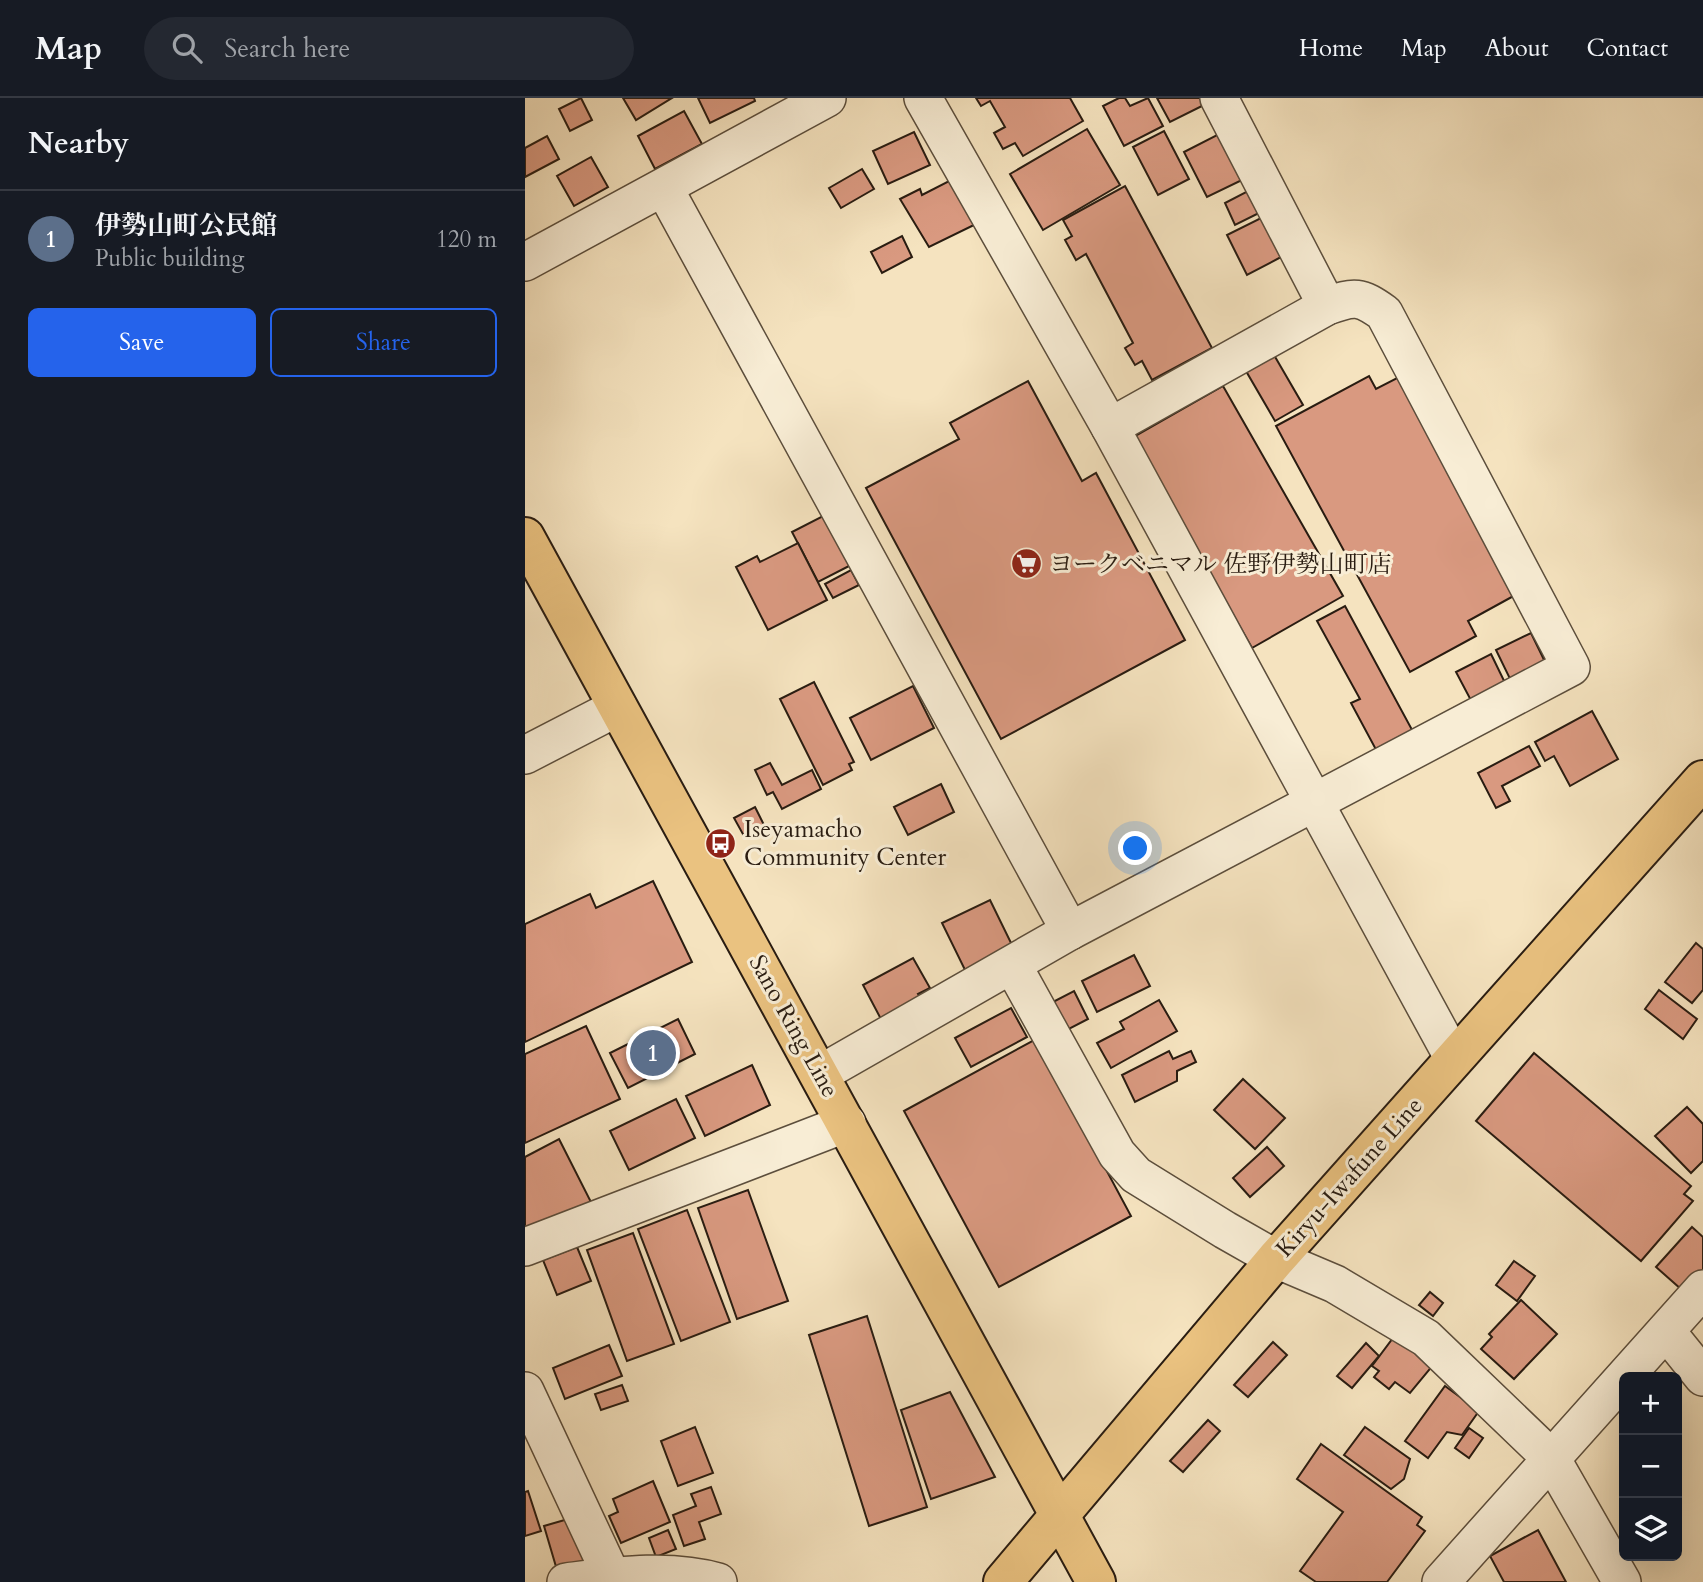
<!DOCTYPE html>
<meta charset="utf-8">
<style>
:root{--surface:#171b24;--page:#242831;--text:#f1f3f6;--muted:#9ea1a6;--line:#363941;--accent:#2563eb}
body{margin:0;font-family:Cardo,"Noto Serif JP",serif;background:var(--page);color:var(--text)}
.controls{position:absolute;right:21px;bottom:21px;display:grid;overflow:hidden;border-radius:10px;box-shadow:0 7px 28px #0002}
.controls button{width:63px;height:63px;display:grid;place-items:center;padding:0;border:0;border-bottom:2px solid var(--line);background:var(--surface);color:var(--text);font:35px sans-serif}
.you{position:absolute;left:611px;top:751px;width:24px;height:24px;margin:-18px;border:5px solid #fff;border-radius:50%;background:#1a73e8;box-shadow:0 0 0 10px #1a73e833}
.badge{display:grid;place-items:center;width:46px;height:46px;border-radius:50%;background:var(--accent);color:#fff;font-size:23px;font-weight:700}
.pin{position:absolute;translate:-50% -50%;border:4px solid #fff;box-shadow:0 2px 7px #0006}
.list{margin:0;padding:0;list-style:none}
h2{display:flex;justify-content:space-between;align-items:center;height:91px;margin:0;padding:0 28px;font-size:30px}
h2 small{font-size:23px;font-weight:400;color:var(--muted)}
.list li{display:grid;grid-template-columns:46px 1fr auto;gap:21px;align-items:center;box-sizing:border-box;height:98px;padding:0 28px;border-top:2px solid var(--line)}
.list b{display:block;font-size:26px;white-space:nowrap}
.list p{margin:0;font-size:23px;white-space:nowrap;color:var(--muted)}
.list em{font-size:23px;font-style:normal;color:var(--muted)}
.actions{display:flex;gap:14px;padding:21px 28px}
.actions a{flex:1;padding:16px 0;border:2px solid var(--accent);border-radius:10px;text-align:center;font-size:24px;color:var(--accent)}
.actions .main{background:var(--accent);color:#fff}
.icon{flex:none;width:38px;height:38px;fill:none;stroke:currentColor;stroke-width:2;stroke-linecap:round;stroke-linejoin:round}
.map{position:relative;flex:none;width:1178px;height:1484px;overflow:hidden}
header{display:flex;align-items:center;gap:42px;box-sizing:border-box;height:98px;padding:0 35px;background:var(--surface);border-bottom:2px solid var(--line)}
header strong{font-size:33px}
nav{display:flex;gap:38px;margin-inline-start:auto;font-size:24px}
.search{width:490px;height:63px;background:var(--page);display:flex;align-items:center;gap:18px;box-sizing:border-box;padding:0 24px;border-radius:38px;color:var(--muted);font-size:26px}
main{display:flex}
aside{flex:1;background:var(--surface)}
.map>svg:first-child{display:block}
</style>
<header>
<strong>Map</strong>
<div class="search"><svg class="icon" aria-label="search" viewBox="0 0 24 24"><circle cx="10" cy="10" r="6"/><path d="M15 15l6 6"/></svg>Search here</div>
<nav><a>Home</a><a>Map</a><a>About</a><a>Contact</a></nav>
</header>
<main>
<aside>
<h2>Nearby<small></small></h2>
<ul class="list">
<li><span class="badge" style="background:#5c6f8a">1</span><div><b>伊勢山町公民館</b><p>Public building</p></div><em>120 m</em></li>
</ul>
<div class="actions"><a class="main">Save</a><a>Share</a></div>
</aside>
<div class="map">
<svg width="1178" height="1484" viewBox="0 0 1178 1484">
<rect width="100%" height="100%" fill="#f5e3bf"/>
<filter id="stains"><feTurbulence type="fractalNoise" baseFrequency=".00286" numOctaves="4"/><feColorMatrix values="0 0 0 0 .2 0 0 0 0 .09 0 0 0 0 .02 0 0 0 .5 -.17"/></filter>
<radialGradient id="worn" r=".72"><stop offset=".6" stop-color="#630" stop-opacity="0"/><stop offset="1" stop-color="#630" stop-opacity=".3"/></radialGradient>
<g fill="#d99980" stroke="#291c11" stroke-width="2">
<path d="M56 0 67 22 45 33 34 11Z"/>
<path d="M98 0H147L111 22Z"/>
<path d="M173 0H229L230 3 185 25Z"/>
<path d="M451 0H545L558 23 498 58 490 45 478 51 469 35 480 29 465 3 456 8Z"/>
<path d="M594 0H600L605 8 623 0 638 28 599 48 578 8Z"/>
<path d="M632 0H678L681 6 645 24Z"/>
<path d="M159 13 177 46 130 71 113 38Z"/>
<path d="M562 31 595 87 518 132 485 76Z"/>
<path d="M639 33 664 81 633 97 608 49Z"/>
<path d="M389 34 405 67 363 86 348 53Z"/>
<path d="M694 36 717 82 682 99 659 54Z"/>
<path d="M22 38 34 61 0 79V50Z"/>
<path d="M66 59 83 89 49 108 32 78Z"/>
<path d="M337 71 349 91 316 110 304 90Z"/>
<path d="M428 81 451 126 404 149 375 101 395 91 397 97Z"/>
<path d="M600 88 687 250 627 282 617 263 610 267 600 250 608 245 561 156 551 162 540 142 547 138 538 122Z"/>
<path d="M723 93 734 115 710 127 700 105Z"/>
<path d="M738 119 758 158 722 177 702 137Z"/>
<path d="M377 138 387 159 357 175 346 154Z"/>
<path d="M749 257 778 307 750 323 721 273Z"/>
<path d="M844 278 851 291 876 278 994 495 943 523 951 538 885 574 751 328Z"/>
<path d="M503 283 557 383 571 375 660 542 476 641 341 390 434 341 425 325Z"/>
<path d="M698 288 818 498 727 550 607 340Z"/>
<path d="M300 417 326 467 293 484 267 434Z"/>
<path d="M273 445 302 502 243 532 211 469 232 458 235 464Z"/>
<path d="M326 472 334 487 308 500 300 486Z"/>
<path d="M820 508 892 641 856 661 826 605 835 601 792 523Z"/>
<path d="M1006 535 1023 570 988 587 971 552Z"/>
<path d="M966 556 984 593 950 610 931 574Z"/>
<path d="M289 584 329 664 324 666 327 672 298 687 255 601Z"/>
<path d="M388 588 409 630 346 662 325 620Z"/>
<path d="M1067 613 1093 661 1045 688 1029 658 1020 663 1010 644Z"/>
<path d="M1004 648 1015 668 977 688 985 703 971 710 953 675Z"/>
<path d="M245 665 257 687 287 672 296 691 257 711 248 694 242 697 230 672Z"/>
<path d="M416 686 429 714 383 737 369 709Z"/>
<path d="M230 709 239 727 219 738 209 720Z"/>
<path d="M128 783 167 864 0 944V826L65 796 71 810Z"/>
<path d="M465 802 489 851 441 874 417 825Z"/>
<path d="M1171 845 1178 851V892L1167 905 1140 884Z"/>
<path d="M609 857 625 888 572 914 557 883Z"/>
<path d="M388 860 405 890 393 896 399 905 357 923 338 887Z"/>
<path d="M1134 892 1172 921 1158 941 1120 911Z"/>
<path d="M549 893 563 921 540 933 526 905Z"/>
<path d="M634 902 652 933 586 970 572 945 599 931 595 924Z"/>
<path d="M486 910 502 939 446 969 430 940Z"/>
<path d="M153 921 170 956 103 990 85 955Z"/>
<path d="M61 928 95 1001 0 1045V956Z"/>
<path d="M511 941 606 1118 474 1189 379 1013Z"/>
<path d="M644 953 648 961 666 953 671 964 652 973V983L610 1004 597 977Z"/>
<path d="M1009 955 1166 1088 1159 1096 1168 1103 1116 1163 951 1023Z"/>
<path d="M227 967 245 1007 180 1038 161 998Z"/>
<path d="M718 981 760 1020 730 1051 689 1012Z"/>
<path d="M151 1001 170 1040 104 1072 85 1033Z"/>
<path d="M1162 1009 1178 1026V1063L1166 1075 1130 1038Z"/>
<path d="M34 1041 70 1112 8 1144 0 1128V1059Z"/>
<path d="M742 1049 759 1068 725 1099 708 1080Z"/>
<path d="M223 1092 263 1203 212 1221 173 1110Z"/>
<path d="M162 1112 205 1224 156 1243 113 1131Z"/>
<path d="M1167 1129 1178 1139V1184L1165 1199 1131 1169Z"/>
<path d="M108 1135 149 1246 102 1263 62 1152Z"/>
<path d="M52 1149 66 1183 32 1197 18 1162Z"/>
<path d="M989 1163 1010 1178 992 1203 971 1187Z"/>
<path d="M905 1194 918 1205 908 1218 894 1207Z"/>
<path d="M996 1202 1032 1236 989 1281 956 1251 967 1239 964 1236Z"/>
<path d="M342 1218 402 1409 344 1428 284 1237Z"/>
<path d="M871 1236 909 1266 885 1295 870 1284 864 1291 849 1279 854 1273 847 1268Z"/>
<path d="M748 1244 762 1257 723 1299 709 1287Z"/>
<path d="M841 1245 854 1258 827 1290 812 1278Z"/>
<path d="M84 1247 97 1278 40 1301 28 1270Z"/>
<path d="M97 1287 103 1303 76 1312 70 1296Z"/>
<path d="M920 1288 954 1313 937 1337 922 1334 903 1360 880 1343Z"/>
<path d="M425 1294 470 1379 406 1401 376 1312Z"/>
<path d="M683 1322 695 1333 658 1374 645 1363Z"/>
<path d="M170 1329 188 1375 153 1388 136 1343Z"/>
<path d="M840 1329 885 1361 879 1381 866 1391 819 1357Z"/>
<path d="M944 1330 958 1340 944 1360 930 1350Z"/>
<path d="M796 1346 897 1419 892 1427 900 1433 862 1484H791L775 1473 818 1414 772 1381Z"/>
<path d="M128 1383 145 1424 96 1445 84 1418 93 1414 88 1401Z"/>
<path d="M186 1389 196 1416 174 1424 180 1441 159 1448 148 1417 171 1408 166 1396Z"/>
<path d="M3 1393 16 1433 0 1438V1394Z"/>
<path d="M50 1419 62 1463 32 1472 19 1428Z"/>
<path d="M143 1432 151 1451 131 1459 124 1440Z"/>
<path d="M1013 1432 1041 1484H979L965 1458Z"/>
</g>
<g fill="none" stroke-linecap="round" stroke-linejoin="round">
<defs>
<g id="minor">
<path d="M398 0 585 329 929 961"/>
<path d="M694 0 802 208"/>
<path d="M139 90 545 833"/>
<path d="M0 164 302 0"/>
<path d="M0 657 93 609"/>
<path d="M488 868 592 1056 611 1077 700 1132 751 1161 810 1186 901 1240 1026 1360 1097 1484"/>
<path d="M295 976 545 833 1046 569 859 215C835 198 830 198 802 208L585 329"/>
<path d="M0 1149 322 1025"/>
<path d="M1141 1233 1178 1279"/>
<path d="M0 1293 87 1479"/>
<path d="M41 1484C90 1478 145 1470 193 1484"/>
<path d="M916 1484 1178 1191"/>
</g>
<g id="major">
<path d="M0 439 571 1484"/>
<path d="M478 1484 751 1161 1178 682"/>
</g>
</defs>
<use href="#minor" stroke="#5c4e3c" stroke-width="40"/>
<use href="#major" stroke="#291c11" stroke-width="42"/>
<use href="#minor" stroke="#f8edd5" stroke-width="37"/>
<use href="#major" stroke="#eac280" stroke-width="38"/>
</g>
<defs>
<symbol id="supermarket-disc" viewBox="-11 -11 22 22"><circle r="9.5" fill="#8f2418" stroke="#f8edd5"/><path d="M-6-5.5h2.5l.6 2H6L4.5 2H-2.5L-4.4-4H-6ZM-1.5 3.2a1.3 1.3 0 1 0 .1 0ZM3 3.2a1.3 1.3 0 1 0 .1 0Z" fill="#fff"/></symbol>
<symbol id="bus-disc" viewBox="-11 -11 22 22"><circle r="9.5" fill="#8f2418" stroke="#f8edd5"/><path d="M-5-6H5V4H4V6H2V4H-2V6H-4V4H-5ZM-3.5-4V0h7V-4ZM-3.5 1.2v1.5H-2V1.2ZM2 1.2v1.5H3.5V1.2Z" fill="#fff"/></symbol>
</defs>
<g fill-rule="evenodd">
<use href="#supermarket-disc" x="484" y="448" width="35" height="35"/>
<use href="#bus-disc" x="178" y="728" width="35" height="35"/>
</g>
<g text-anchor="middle" stroke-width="6" stroke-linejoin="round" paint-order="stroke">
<g font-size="24" fill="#291c11" stroke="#f8edd5" text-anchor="start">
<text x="524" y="474">ヨークベニマル 佐野伊勢山町店</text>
<text x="219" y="739">Iseyamacho<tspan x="219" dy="28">Community Center</tspan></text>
</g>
<g font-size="24" fill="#291c11" stroke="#f8edd5">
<text transform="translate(269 928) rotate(61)" y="8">Sano Ring Line</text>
<text transform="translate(824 1079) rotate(-48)" y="8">Kiryu-Iwafune Line</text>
</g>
</g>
<rect width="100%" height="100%" filter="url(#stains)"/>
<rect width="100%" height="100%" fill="url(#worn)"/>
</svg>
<div class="controls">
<button>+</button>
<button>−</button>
<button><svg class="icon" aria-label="layers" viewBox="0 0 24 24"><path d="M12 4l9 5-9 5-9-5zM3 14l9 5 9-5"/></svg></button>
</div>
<div class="you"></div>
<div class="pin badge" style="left:128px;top:955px;background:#5c6f8a">1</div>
</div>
</main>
